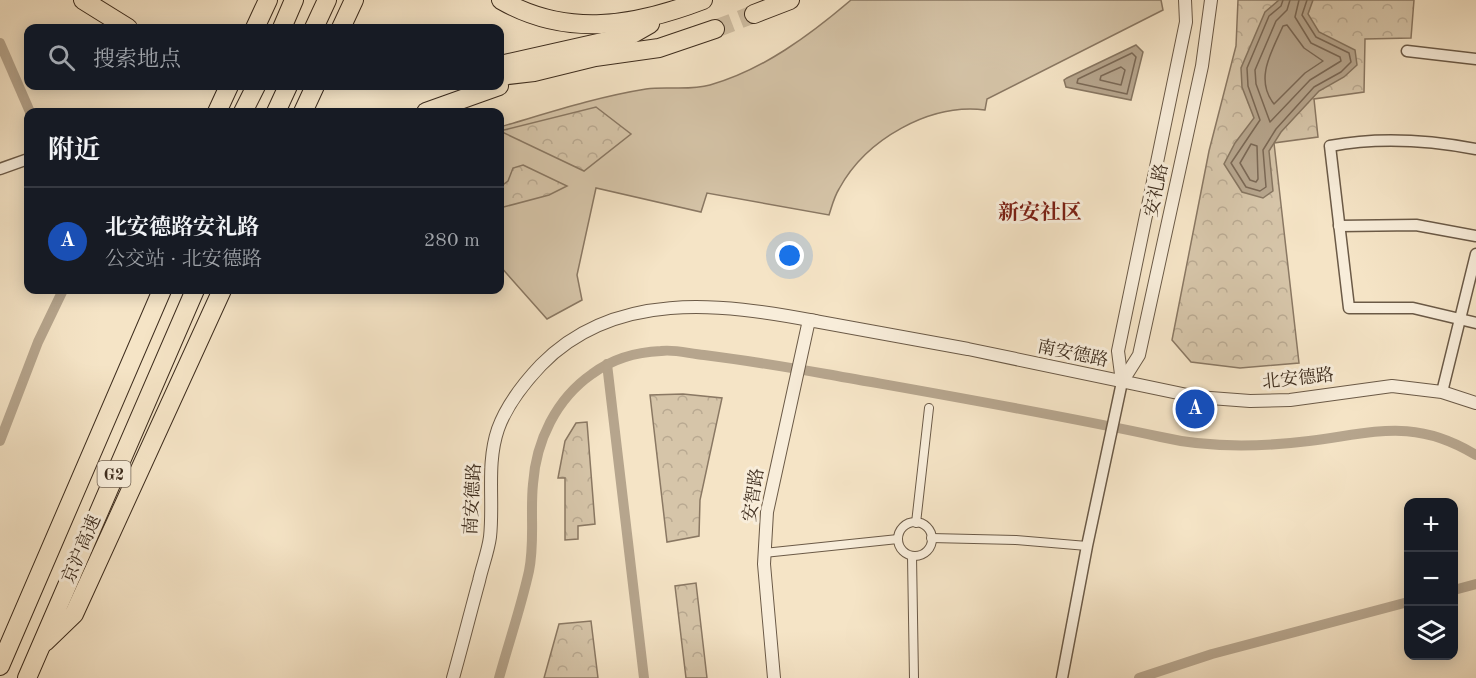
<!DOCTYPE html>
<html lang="zh">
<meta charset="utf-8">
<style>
:root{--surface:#171b24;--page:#20242c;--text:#f1f3f6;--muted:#9ea1a6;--line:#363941;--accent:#1a73e8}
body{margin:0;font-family:"Old Standard TT","Noto Serif SC",serif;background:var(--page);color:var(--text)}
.controls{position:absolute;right:18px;bottom:18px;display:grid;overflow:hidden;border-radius:12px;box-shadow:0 3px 15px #0003}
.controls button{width:54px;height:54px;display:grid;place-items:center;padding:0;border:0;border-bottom:2px solid var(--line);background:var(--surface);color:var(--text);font:30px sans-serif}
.you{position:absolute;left:790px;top:256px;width:21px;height:21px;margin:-15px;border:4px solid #fff;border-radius:50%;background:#1a73e8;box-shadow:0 0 0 9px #1a73e833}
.badge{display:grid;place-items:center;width:39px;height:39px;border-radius:50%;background:var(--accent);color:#fff;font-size:20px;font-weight:700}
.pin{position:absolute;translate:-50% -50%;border:3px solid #fff;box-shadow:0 2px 6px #0006}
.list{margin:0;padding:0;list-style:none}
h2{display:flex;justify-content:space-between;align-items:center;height:78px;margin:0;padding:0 24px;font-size:26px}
h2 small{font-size:20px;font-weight:400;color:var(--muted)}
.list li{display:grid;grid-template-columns:39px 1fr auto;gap:18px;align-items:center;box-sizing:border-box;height:108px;padding:0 24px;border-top:2px solid var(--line)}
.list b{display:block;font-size:22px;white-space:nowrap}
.list p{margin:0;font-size:20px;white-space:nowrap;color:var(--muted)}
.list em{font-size:20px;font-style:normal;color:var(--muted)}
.icon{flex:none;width:33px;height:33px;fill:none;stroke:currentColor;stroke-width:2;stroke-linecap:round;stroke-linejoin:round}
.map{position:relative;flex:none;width:1476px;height:678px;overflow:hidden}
.search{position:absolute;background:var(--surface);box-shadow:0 3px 15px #0003;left:24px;top:24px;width:480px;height:66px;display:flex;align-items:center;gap:15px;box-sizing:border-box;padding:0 21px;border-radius:12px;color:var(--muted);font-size:22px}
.panel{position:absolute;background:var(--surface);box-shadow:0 3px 15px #0003;left:24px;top:108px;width:480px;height:186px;border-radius:12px}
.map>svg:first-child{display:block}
</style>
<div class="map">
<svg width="1476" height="678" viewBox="0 0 1476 678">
<defs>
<pattern id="forest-crowns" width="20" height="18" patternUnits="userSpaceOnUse" patternTransform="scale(1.5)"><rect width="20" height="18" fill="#d6c5a9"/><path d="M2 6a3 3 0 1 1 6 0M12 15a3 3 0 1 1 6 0" fill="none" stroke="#b9a991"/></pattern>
</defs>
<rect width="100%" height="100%" fill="#f5e4c6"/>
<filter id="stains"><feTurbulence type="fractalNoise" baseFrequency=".00333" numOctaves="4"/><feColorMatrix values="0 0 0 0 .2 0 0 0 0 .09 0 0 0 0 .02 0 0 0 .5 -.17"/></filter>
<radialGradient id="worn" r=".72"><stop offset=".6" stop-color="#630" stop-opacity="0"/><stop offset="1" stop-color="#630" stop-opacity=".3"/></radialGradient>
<path fill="#d6c5a9" stroke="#8a7863" stroke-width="1.5" d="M851 0H1161L1163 10 987 99 985 110C930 103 866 139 839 189 834 197 832 206 829 215L707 193 701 212 596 188 577 275 582 300 547 319 500 266V127C548 113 596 97 646 89 668 86 689 91 710 85 763 70 810 35 851 0Z"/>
<g fill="url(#forest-crowns)" stroke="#8a7863" stroke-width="1.5">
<path d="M1238 0H1414L1411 38 1365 39 1364 92 1314 99 1318 137 1274 143 1299 363 1240 368 1191 362 1172 340 1209 151 1236 46Z"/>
<path d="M596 107 631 134 584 171 500 131Z"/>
<path d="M523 165 567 186 549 195 500 208V187L508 181 513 168Z"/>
<path d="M683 394 722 398 700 500 699 536 667 542 650 395Z"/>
<path d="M587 422 595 524 578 526V539L565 540V478H558L565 441 576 423Z"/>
<path d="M696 583 707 678H686L675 586Z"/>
<path d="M591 621 598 678H544L559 624Z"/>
</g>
<g fill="#b6a58d" stroke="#867560" stroke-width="1.5">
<path d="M1279 0H1313L1308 14 1319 32 1355 50 1357 65 1344 77 1319 91 1281 132 1269 151 1273 191 1263 198 1242 192 1224 164 1235 143 1254 118 1242 87 1241 68 1265 12Z"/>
<path d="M1136 45 1143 52 1131 100 1066 87 1064 80 1067 78Z"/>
</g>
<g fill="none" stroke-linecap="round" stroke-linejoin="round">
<g stroke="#7a6855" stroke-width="1.5">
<path d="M1283 0 1281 6 1269 16 1247 68 1248 86 1260 120 1231 163 1246 187 1260 191 1266 187 1263 150 1276 129 1314 87 1341 72 1351 62 1349 53 1316 37 1302 15 1307 0"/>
<path d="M1290 0 1287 10 1276 21 1255 70 1256 84 1270 122 1310 80 1341 61 1340 57 1311 43 1295 17 1299 0"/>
<path d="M1287 25 1304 48 1323 61 1305 73 1274 104C1254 79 1272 51 1283 26Z"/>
<path d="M1132 53 1136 57 1127 94 1077 83 1078 79Z"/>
<path d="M1121 67 1125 70 1121 85 1100 80 1101 76Z"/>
<path d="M1251 144 1257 146 1258 179 1256 182 1250 180 1240 163Z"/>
</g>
<g stroke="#b6a58d" stroke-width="10">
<path d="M0 43 30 112"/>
<path d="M607 364 644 678"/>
<path d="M0 441 38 342 63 290"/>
<path d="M1454 590 1476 584"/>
<path d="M499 678C509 642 521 607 529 571 535 542 530 513 533 484 536 441 556 399 592 374 612 359 637 352 661 351 675 349 690 354 704 355 745 360 786 367 826 374 938 394 1050 413 1161 437 1208 448 1261 447 1309 441 1374 433 1414 417 1476 455"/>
<path d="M1139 678 1212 654 1408 602"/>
</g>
<path stroke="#d0bfa4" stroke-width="18" stroke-dasharray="18 9" stroke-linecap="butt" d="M715 29 754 14"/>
<defs>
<g id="pedestrian">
<circle cx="915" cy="539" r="17"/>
<path d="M916 523 929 408"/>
<path d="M931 538 1016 540 1087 546"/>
<path d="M764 553 898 539"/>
<path d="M912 556 914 678"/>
</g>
<g id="minor">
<path d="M1407 51 1476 59"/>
<path d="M1476 149C1428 140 1377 137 1330 146L1349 308H1413L1476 323"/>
<path d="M0 169 28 159"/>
<path d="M1339 226 1416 225 1476 236"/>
<path d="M1442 392 1476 254"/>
<path d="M1062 678 1087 546 1122 382"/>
</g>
<g id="tertiary">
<path d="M1122 382 1139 355 1202 66 1211 0"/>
<path d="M1122 382 1118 351 1186 22 1185 0"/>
<path d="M453 678C462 646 470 614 479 581 482 567 488 552 490 537 494 501 486 464 498 429 507 404 523 384 541 365 614 290 721 303 815 321"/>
<path d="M774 678 764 564 767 512 809 320 968 349 1197 397 1250 401 1290 400 1392 386 1442 392 1476 403"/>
</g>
<g id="motorway">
<path d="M83 0 128 28"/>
<path d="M501 0C567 38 635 26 703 0"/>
<path d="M754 14 790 0"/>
<path d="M255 28 268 0"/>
<path d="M282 28 294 0"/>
<path d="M314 28 327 0"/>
<path d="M341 28 354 0"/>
<path d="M500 65 629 36 650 24"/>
<path d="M500 76 534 72 595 57 659 48 715 29"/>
<path d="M217 112 229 86"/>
<path d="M243 112 256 86"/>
<path d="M276 112 288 86"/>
<path d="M303 112 315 86"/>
<path d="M426 112 499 86"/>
<path d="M45 642 74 614 222 290"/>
<path d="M0 666 162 290"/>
<path d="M27 678 195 290"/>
</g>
</defs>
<use href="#pedestrian" stroke="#6b5a47" stroke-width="10"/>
<use href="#minor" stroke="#6b5a47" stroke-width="13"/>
<use href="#tertiary" stroke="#6b5a47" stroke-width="14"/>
<use href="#motorway" stroke="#3d2c1d" stroke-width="20"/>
<use href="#pedestrian" stroke="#f8edda" stroke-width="8"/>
<use href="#minor" stroke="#f8edda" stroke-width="10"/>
<use href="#tertiary" stroke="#f8edda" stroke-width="12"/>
<use href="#motorway" stroke="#f5e4c6" stroke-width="18"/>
</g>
<g text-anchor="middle" stroke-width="6" stroke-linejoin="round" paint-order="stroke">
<rect fill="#f8edda" stroke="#756656" stroke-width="1.5" x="97.5" y="461" width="33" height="26" rx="4.5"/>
<g font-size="16" font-weight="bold" fill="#3d2c1d">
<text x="114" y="480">G2</text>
</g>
<g font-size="18" fill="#3d2c1d" stroke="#f8edda">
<text transform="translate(1156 190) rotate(-78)" y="6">安礼路</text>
<text transform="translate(1073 353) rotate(12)" y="6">南安德路</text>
<text transform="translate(1298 378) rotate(-6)" y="6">北安德路</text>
<text transform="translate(753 495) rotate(-81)" y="6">安智路</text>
<text transform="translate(472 499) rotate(-87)" y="6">南安德路</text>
<text transform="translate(81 549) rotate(-67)" y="6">京沪高速</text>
</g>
<g font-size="21" font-weight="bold" fill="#7a1f14" stroke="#f8edda">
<text x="1040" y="219">新安社区</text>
</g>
</g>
<rect width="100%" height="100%" filter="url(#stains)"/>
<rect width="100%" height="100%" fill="url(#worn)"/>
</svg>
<div class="controls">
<button>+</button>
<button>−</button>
<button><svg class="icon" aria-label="layers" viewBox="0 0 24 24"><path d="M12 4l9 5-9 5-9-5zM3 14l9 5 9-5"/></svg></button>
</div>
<div class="you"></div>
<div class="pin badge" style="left:1195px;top:409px;background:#1a4fb4">A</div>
<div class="search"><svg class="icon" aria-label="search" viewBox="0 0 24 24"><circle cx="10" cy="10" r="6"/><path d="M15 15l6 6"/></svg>搜索地点</div>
<section class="panel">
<h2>附近<small></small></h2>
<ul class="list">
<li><span class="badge" style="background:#1a4fb4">A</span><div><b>北安德路安礼路</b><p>公交站 · 北安德路</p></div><em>280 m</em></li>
</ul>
</section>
</div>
